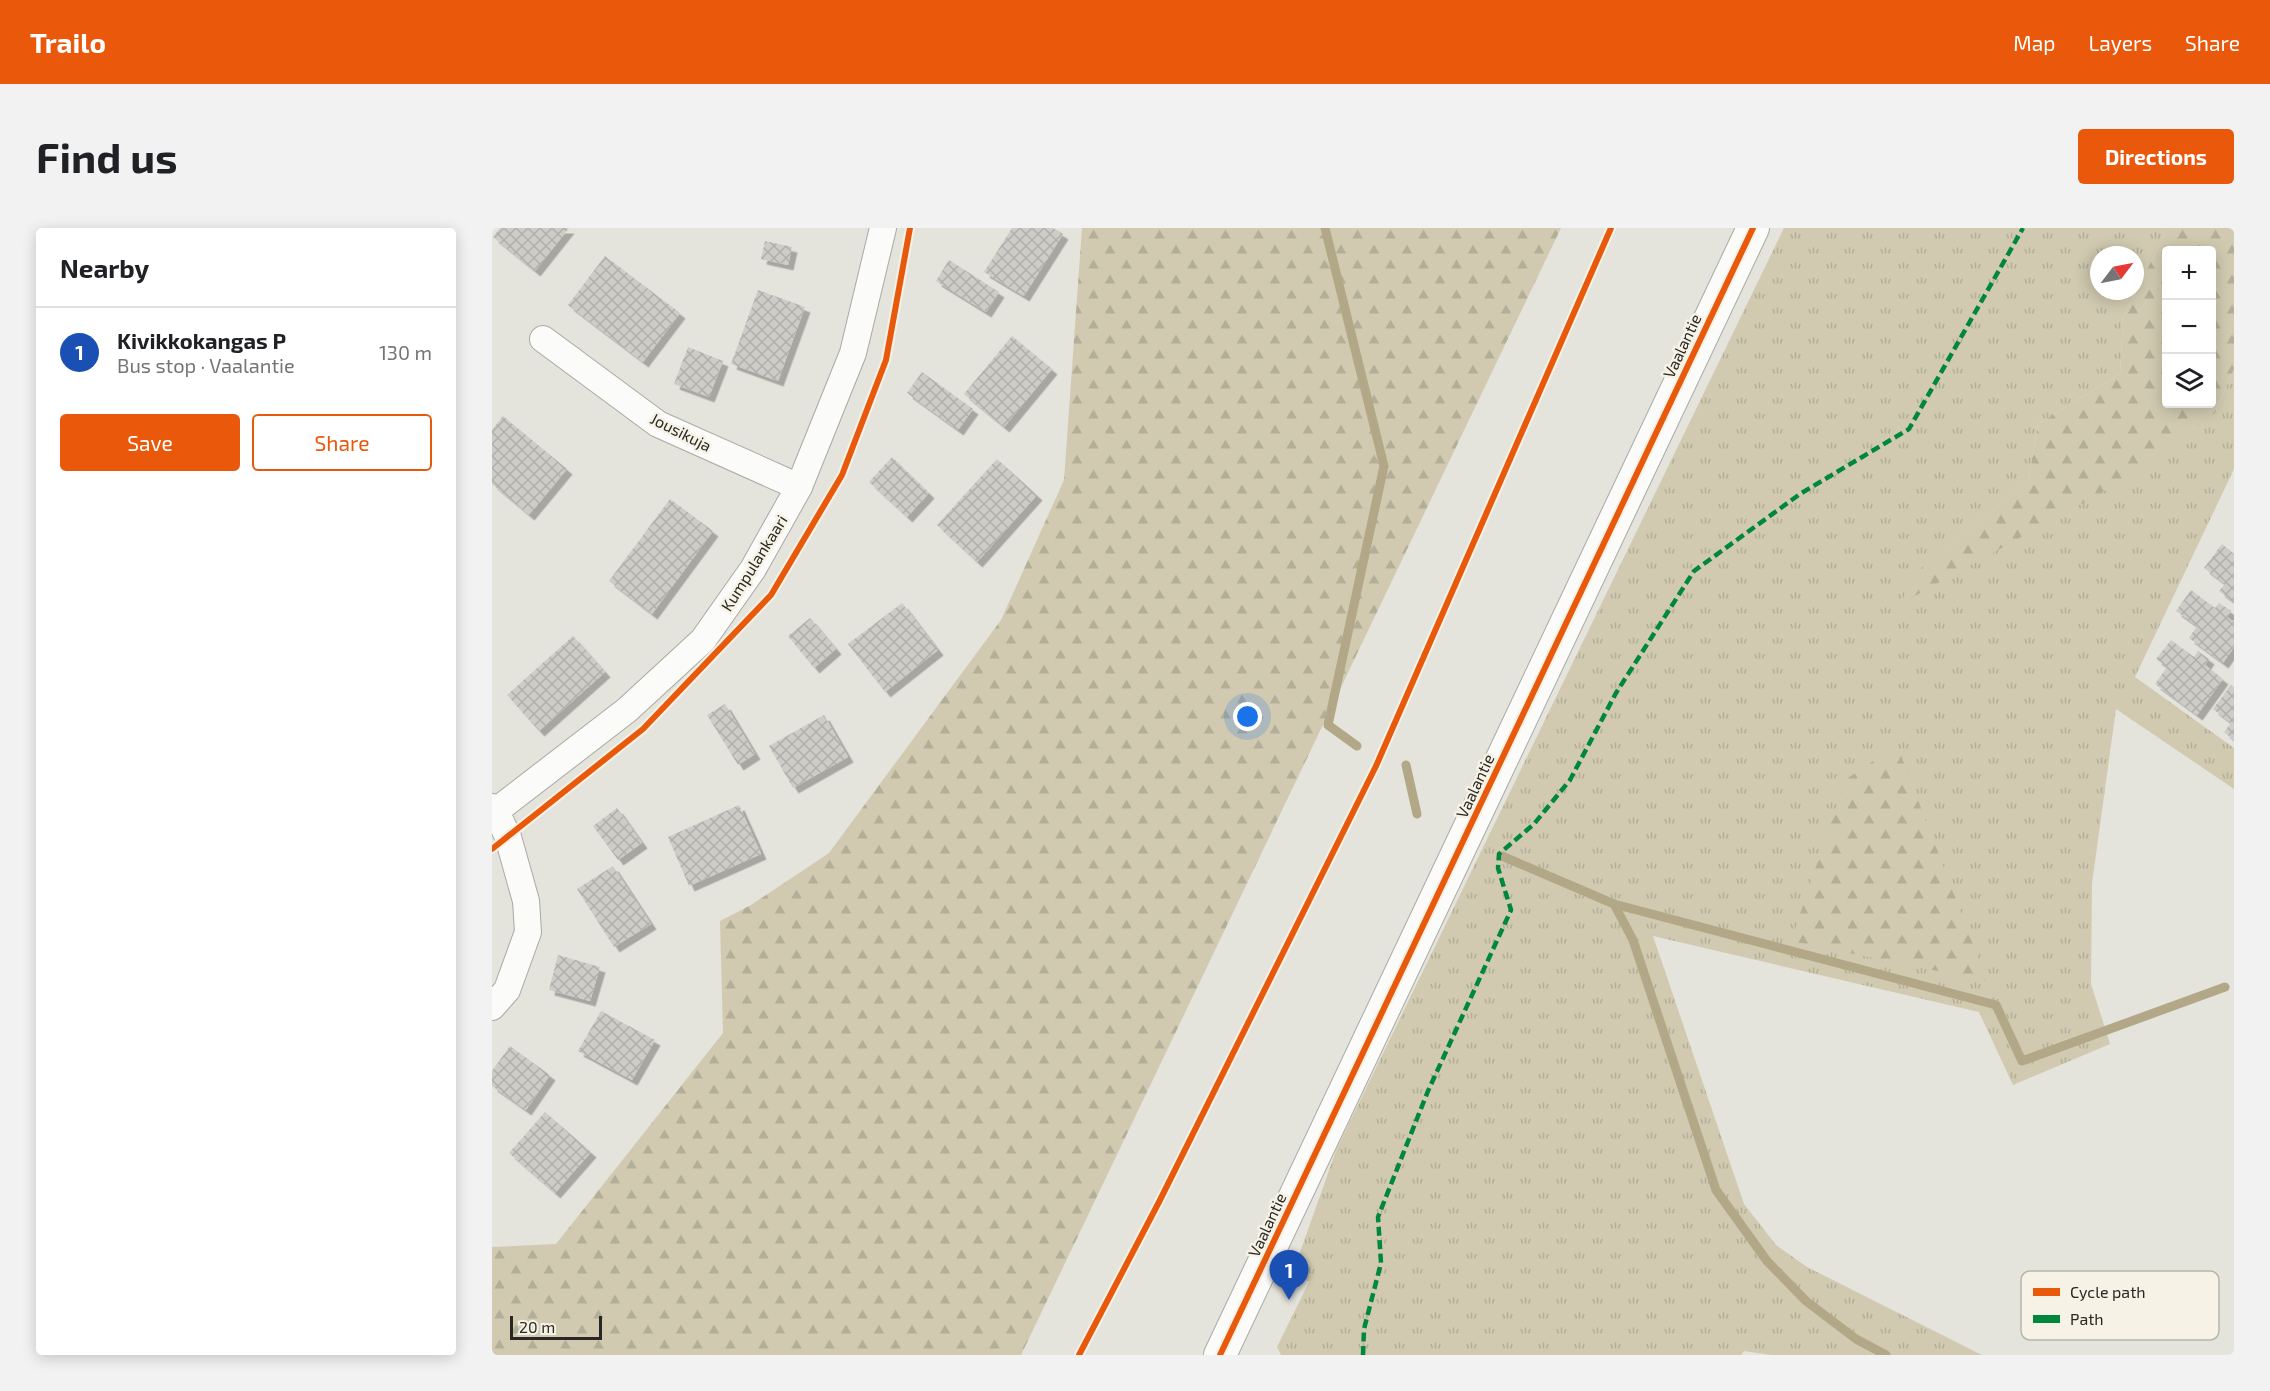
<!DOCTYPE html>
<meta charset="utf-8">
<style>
:root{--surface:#fff;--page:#f2f2f2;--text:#202124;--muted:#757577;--line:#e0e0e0;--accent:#ea580c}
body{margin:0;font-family:"Exo 2",sans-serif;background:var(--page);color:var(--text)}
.controls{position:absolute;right:18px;top:18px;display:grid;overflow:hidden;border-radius:6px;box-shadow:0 3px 15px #0003}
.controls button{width:54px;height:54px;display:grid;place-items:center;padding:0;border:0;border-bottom:2px solid var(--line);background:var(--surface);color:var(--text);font:30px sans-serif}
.compass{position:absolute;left:1598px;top:18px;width:54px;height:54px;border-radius:50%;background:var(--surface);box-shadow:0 3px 15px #0003;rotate:58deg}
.scale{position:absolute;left:18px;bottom:15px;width:92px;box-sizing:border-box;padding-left:6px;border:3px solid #292824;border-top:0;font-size:16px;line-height:21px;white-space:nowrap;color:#292824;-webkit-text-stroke:4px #f6f2e6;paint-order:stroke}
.you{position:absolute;left:756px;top:489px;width:21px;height:21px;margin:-15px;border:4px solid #fff;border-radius:50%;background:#1a73e8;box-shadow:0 0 0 9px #1a73e833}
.badge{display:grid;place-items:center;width:39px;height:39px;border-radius:50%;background:var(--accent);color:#fff;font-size:20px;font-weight:700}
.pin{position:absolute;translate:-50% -50px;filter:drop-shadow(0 2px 3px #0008)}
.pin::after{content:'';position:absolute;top:32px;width:21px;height:18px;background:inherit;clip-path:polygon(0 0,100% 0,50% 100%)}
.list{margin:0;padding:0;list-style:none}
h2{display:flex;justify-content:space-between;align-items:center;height:78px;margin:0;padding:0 24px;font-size:26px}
h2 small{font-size:20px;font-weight:400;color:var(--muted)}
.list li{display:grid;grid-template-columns:39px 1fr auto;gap:18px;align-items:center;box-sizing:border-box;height:90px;padding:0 24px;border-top:2px solid var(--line)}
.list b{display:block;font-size:22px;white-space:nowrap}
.list p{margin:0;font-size:20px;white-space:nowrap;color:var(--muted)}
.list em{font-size:20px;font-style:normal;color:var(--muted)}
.actions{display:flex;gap:12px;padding:18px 24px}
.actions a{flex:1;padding:14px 0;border:2px solid var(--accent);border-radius:6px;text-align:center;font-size:21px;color:var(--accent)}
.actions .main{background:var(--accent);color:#fff}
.icon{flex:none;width:33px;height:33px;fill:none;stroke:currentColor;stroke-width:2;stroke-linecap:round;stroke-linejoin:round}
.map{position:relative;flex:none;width:1742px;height:1127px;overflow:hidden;border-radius:6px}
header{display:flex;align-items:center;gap:36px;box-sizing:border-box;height:84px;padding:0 30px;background:var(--accent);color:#fff}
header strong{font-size:28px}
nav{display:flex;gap:33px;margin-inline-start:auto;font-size:21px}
.intro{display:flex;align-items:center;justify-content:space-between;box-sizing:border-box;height:144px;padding:0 36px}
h1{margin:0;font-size:42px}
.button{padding:15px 27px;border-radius:6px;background:var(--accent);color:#fff;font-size:21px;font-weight:700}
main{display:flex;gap:36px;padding:0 36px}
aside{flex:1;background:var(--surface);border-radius:6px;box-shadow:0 3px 15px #0003}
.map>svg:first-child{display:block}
</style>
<header>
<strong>Trailo</strong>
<nav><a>Map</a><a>Layers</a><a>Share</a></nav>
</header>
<div class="intro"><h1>Find us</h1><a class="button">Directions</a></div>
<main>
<aside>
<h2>Nearby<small></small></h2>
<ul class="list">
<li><span class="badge" style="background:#1a4fb4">1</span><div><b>Kivikkokangas P</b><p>Bus stop · Vaalantie</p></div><em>130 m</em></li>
</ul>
<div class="actions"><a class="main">Save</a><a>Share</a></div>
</aside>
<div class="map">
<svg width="1742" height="1127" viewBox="0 0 1742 1127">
<defs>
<pattern id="grass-tufts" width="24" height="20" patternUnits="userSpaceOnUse" patternTransform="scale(1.5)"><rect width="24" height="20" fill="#d1cab1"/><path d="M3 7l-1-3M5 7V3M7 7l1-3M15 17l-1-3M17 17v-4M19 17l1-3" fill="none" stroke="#b3ae98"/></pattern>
<pattern id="forest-firs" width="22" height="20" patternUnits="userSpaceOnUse" patternTransform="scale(1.5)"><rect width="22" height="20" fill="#d1cab1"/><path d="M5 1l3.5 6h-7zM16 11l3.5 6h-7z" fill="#b3ae98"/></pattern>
<pattern id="building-cross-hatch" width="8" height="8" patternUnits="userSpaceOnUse" patternTransform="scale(1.5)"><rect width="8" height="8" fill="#cdccc7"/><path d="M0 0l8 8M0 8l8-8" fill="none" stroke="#b0afab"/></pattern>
<filter id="shadow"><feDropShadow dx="5.5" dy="5.5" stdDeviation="0" flood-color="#0004"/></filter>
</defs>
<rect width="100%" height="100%" fill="#e4e3dc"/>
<path fill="url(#grass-tufts)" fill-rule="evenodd" d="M1292 0H1680L1673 5 1631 90 1628 146 1546 196 1536 254 1418 350 1723 185 1742 141V241L1643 449 1742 520V561L1624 481 1600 655 1599 756 1618 816 1521 857 1487 784 1161 708 1252 976 1284 1017 1315 1039 1490 1127H1279L1252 1123 1249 1127H789L785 1119 817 1054 801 1044 845 920ZM1607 27H1643V63H1607Z"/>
<g fill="url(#forest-firs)" fill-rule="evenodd">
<path d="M590 0H1069L529 1127H0V1019L64 1016 231 805 228 693 259 677 337 625 509 392 572 252Z"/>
<path d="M1680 0H1742V141L1723 185 1645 245 1410 375 1417 350 1536 254 1546 196 1628 146 1631 90 1673 5ZM1674 22H1720V176H1674Z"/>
<path d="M1405 517 1495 753 1299 713 1353 552Z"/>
</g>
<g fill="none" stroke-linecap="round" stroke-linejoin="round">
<g stroke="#b2a887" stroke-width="9">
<path d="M833 0 892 238 836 497 865 518"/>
<path d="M914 537 925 586"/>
<path d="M1010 628 1122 676 1141 712 1224 962 1275 1033 1314 1073 1364 1111 1394 1127"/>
<path d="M1122 676 1504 777 1530 833 1733 759"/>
</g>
</g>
<g fill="url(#building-cross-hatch)" filter="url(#shadow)">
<path d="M8 0H77L43 43 1 9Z"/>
<path d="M520 0H561L571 6 532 68 492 44Z"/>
<path d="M273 13 300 19 296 37 269 31Z"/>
<path d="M113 28 188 85 151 134 76 77Z"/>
<path d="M457 32 507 64 494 84 444 53Z"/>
<path d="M266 62 313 79 286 153 239 136Z"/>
<path d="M520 108 560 141 512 199 472 166Z"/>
<path d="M196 119 231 133 217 169 182 156Z"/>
<path d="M430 144 481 181 466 202 415 165Z"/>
<path d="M11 188 75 241 37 287 0 256V202Z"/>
<path d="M400 229 437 265 415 289 377 254Z"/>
<path d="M505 231 545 267 485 334 445 297Z"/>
<path d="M178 271 221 303 160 386 117 353Z"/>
<path d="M1730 316 1742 326V374L1727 363 1733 356 1712 340Z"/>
<path d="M1699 362 1723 380 1727 375 1739 383 1735 389 1742 394V419L1731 435 1697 410 1705 398 1684 383Z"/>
<path d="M410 375 446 422 393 464 356 416Z"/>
<path d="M318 390 344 421 322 440 296 408Z"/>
<path d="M81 408 113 444 47 503 15 467Z"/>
<path d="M1679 412 1702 429 1706 423 1717 431 1713 437 1731 451 1705 487 1663 456 1675 439 1664 431Z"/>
<path d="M1739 457 1742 459V512L1732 504 1739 495 1721 481Z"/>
<path d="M233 476 263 526 246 537 215 487Z"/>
<path d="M332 487 356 529 301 560 277 518Z"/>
<path d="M247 577 269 626 197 658 176 609Z"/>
<path d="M125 580 150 615 126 632 101 598Z"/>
<path d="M121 638 159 696 122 719 85 661Z"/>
<path d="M66 727 108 739 98 773 57 762Z"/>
<path d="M109 783 163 812 140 852 86 823Z"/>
<path d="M18 818 58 847 34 882 0 858V843Z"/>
<path d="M53 884 99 924 63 965 17 925Z"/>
</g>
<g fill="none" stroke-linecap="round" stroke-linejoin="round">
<defs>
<g id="minor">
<path d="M51 111 166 196 307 259"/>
<path d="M0 579 4 583 16 609 34 673 36 704 15 762 0 779"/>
<path d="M0 586 135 482 211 412 261 341 307 259 361 125 391 0"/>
</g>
<path id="tertiary" d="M728 1127 1261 0"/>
</defs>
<use href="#minor" stroke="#aaa9a4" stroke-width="28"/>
<use href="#tertiary" stroke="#aaa9a4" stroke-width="34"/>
<use href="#minor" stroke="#fbfbfa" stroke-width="26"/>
<use href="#tertiary" stroke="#fbfbfa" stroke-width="32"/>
<path stroke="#00873e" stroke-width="4.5" stroke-dasharray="9 4.5" stroke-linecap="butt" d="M871 1127 872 1101 889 1035 886 989 936 863 1019 682 1006 640 1007 626 1042 596 1078 552 1124 465 1202 343 1308 266 1417 201 1531 0"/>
<defs>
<g id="cycleway">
<path d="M0 621 151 501 279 367 350 247 394 132 418 0"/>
<path d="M587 1127 667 974 884 538 1119 0"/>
<path d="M728 1127 1261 0"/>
</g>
</defs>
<use href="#cycleway" stroke="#f6f2e6" stroke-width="10"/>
<use href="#cycleway" stroke="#e8590c" stroke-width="6"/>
</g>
<g text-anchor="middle" stroke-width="5" stroke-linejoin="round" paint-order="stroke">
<g font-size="16" fill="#292824" stroke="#f6f2e6">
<text transform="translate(1190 118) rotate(-65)" y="6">Vaalantie</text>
<text transform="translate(189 204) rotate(27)" y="6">Jousikuja</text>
<text transform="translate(262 335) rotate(-58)" y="6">Kumpulankaari</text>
<text transform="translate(983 558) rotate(-65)" y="6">Vaalantie</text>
<text transform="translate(775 997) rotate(-65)" y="6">Vaalantie</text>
</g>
</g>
<rect x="1529" y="1043" width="198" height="69" rx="9" fill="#f6f2e6" stroke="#b8b5ac" stroke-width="1.5"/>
<rect x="1541" y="1060" width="27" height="8" fill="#e8590c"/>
<rect x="1541" y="1087" width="27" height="8" fill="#00873e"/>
<g font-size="16" fill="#292824">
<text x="1578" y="1070">Cycle path</text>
<text x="1578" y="1097">Path</text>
</g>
</svg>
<div class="controls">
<button>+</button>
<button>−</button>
<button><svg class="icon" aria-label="layers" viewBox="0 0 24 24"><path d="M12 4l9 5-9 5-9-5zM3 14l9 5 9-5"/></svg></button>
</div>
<svg class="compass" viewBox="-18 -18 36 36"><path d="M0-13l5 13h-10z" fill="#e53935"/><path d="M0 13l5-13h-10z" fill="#757577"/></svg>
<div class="scale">20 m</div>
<div class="you"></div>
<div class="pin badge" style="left:797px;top:1072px;background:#1a4fb4">1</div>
</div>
</main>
